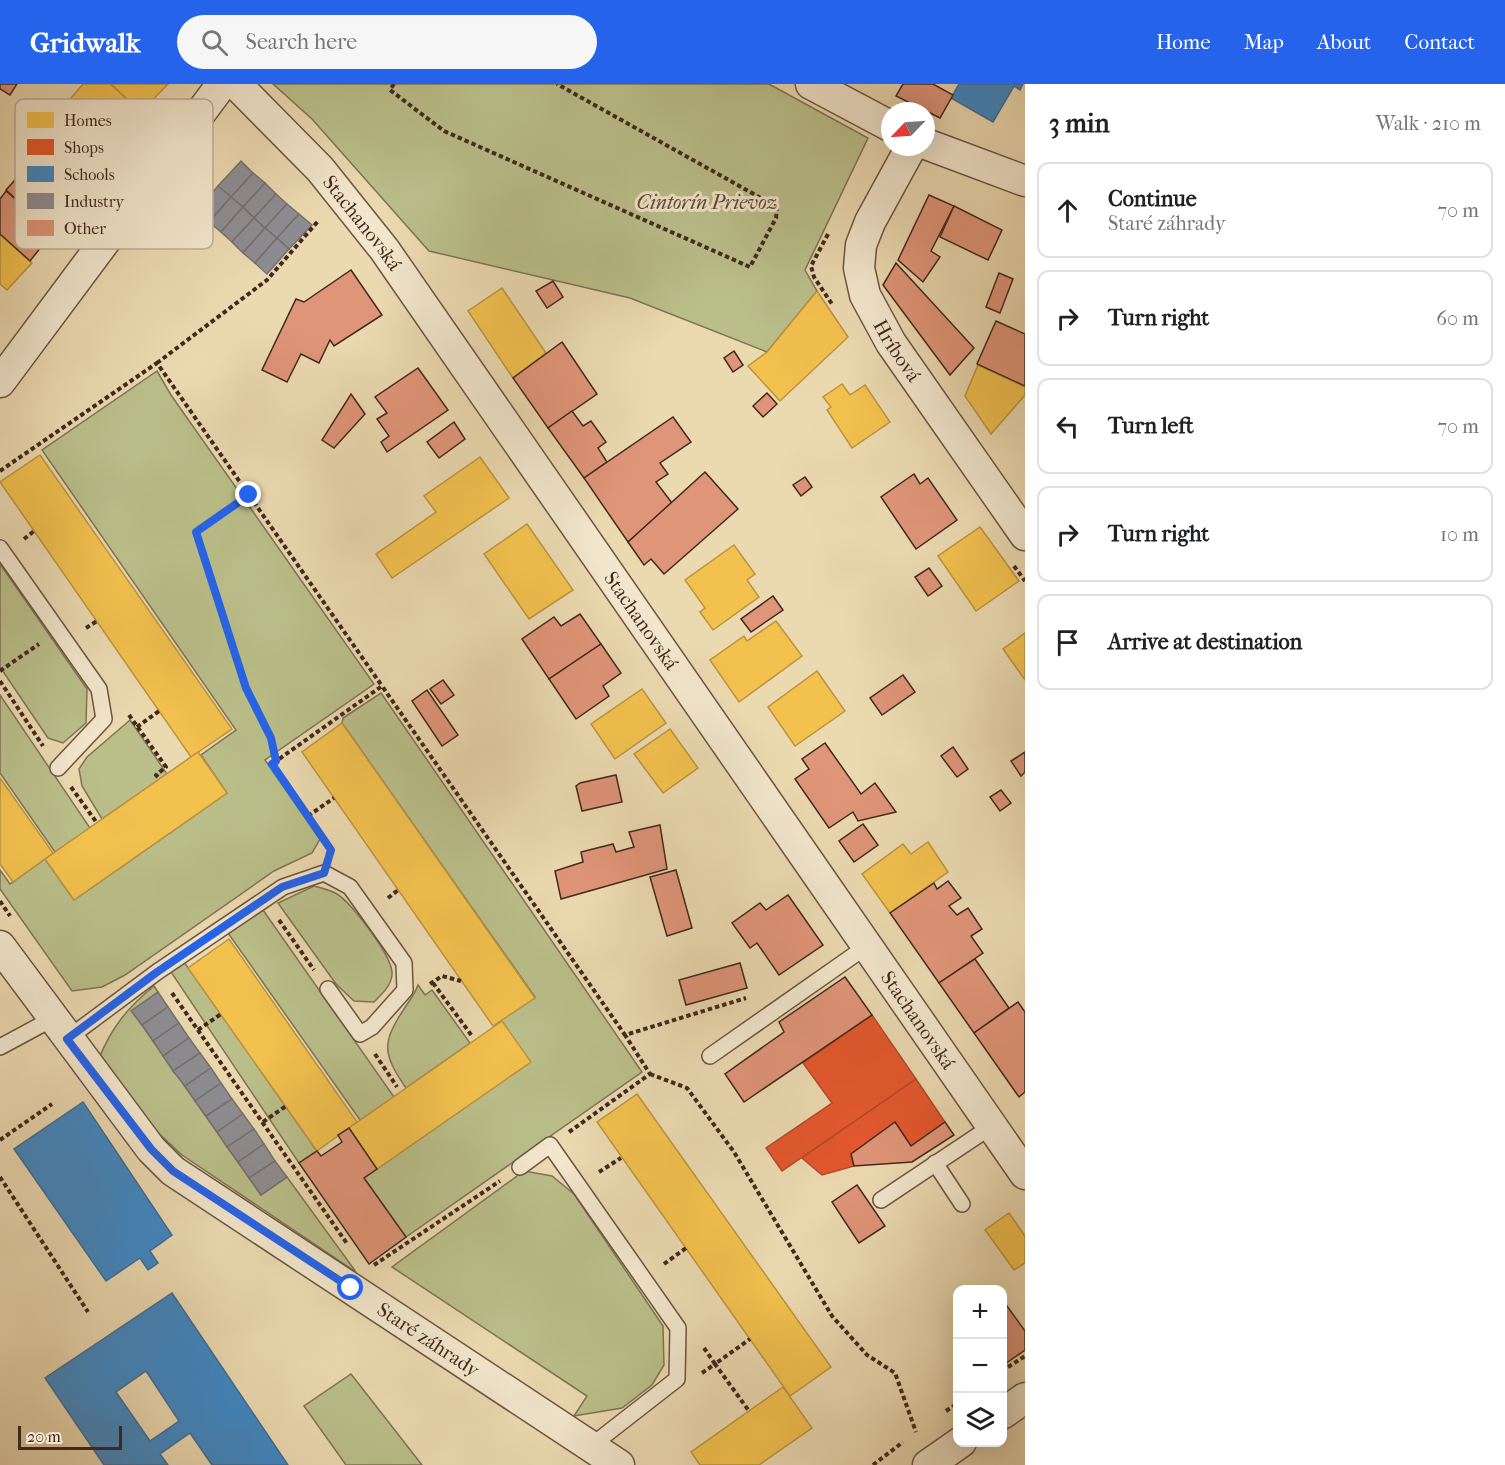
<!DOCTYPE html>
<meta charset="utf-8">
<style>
:root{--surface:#fff;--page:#f6f6f6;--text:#202124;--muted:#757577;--line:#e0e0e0;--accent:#2563eb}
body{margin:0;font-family:"IM FELL French Canon",serif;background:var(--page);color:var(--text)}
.controls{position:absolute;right:18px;bottom:18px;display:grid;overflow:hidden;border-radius:12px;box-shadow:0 6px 24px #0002}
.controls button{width:54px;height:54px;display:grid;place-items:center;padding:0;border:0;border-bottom:2px solid var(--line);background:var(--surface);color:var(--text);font:30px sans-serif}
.compass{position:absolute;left:881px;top:18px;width:54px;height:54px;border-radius:50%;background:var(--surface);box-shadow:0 6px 24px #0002;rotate:245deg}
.scale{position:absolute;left:18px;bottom:15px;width:104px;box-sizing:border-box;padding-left:6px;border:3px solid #42291d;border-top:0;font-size:16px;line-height:21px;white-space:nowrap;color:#42291d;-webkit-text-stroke:4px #f2e6cc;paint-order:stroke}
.stop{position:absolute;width:18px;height:18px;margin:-14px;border:4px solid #2563eb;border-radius:50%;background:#fff}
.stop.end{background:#2563eb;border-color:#fff;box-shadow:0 2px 6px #0008}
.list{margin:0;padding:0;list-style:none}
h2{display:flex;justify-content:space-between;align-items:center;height:78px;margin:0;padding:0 24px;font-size:26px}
h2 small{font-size:20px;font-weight:400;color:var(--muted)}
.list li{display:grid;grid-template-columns:39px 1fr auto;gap:18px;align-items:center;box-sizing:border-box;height:96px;margin:0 12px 12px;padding:0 12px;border:2px solid var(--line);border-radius:12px}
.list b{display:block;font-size:22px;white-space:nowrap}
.list p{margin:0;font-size:20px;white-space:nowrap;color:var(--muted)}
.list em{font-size:20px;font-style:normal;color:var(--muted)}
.icon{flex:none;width:33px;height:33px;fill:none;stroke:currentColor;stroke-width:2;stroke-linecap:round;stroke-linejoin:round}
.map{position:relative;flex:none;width:1025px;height:1381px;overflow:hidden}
header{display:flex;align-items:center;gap:36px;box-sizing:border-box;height:84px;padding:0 30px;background:var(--accent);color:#fff}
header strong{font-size:28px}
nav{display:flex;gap:33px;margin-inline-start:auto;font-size:21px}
.search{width:420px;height:54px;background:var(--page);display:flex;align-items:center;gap:15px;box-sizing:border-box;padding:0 21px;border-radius:33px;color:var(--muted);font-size:22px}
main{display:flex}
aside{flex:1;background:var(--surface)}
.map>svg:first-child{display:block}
</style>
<header>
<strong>Gridwalk</strong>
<div class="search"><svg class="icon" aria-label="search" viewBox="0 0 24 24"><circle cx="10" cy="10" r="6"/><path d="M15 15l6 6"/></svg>Search here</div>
<nav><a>Home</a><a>Map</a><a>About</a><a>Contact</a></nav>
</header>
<main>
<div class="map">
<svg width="1025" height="1381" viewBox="0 0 1025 1381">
<rect width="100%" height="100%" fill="#ebd9b0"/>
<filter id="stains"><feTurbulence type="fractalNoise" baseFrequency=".00333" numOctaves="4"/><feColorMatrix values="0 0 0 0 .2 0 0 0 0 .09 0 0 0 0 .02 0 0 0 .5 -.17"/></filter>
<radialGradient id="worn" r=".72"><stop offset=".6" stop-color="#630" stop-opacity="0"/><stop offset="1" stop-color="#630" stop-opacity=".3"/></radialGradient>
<g fill="#babf8a" stroke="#7e7454" stroke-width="1.5">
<path d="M273 0H769L868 54 805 186 817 207 767 268 630 214 429 167 312 35Z"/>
<path d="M157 287 171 311 374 600 265 676 320 755 312 769 274 787 125 891 102 903 72 907 0 805V786L10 800 45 775 74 816 227 709 201 671 236 646 42 366Z"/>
<path d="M0 480 87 605 86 639 63 659 48 654 0 583Z"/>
<path d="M381 609 642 988 406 1153 364 1094 530 978 501 936 535 913 342 639 343 634Z"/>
<path d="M0 611 90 744 55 768 0 689Z"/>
<path d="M130 636 167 690 102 735 82 702 79 685 87 673Z"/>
<path d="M314 802C321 804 330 806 337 810 352 819 394 874 392 891 391 902 381 911 374 918L354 917 336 900 278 819Z"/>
<path d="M263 826 394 1013 360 1036 228 849Z"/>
<path d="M184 878 317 1067 299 1079 171 888Z"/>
<path d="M418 901 425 911 432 906 470 959 406 1004C383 970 381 960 404 925 409 917 415 910 418 901Z"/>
<path d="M154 902 158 908 132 927 261 1111 287 1093 356 1188 182 1071 142 1034 99 974C112 943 128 923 154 902Z"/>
<path d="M524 1087 552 1092 574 1110 663 1242 664 1281 652 1301 622 1324 574 1332 587 1312 392 1183Z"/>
<path d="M351 1290 422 1381H346L304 1322Z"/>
</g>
<g fill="#f2c14e" stroke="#bd933f" stroke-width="1.5">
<path d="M83 0H110L141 28 117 55 71 14Z"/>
<path d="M111 0H168L141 28Z"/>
<path d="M0 150 32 179 7 206 0 200Z"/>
<path d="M502 204 546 269 513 294 468 227Z"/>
<path d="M817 207 848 253 780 317 748 282 767 268Z"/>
<path d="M978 281 1025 303V311L991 350 965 312Z"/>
<path d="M842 300 850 311 865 301 890 338 852 364 827 326 831 323 823 313Z"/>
<path d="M40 371 232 645 191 673 0 398Z"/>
<path d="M480 373 509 414 392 494 376 470 436 428 424 412Z"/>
<path d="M527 440 573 506 529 535 484 470Z"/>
<path d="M980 443 1019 497 976 527 938 472Z"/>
<path d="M734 461 755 490 747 496 759 513 713 546 700 528 705 524 685 496Z"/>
<path d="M776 537 802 572 739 618 710 576 744 552 747 557Z"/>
<path d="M1025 549V596L1003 565Z"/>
<path d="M817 587 845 627 795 662 768 623Z"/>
<path d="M642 605 666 639 615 675 591 640Z"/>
<path d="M342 639 535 914 493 942 302 668Z"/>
<path d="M670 645 698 684 663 709 634 670Z"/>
<path d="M198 668 227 709 74 816 45 775Z"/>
<path d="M0 694 53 769 13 798 0 780Z"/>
<path d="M928 758 948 788 890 829 862 790 903 760 911 770Z"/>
<path d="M229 855 357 1038 317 1067 188 884Z"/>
<path d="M502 937 531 978 377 1085 349 1044Z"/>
<path d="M637 1010 831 1283 790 1312 597 1038Z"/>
<path d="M1009 1129 1025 1152V1179L1014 1186 985 1146Z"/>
<path d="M783 1303 812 1344 759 1381H700L691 1368Z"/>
</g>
<g fill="#e4572e" stroke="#b34929" stroke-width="1.5">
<path d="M872 931 916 995 782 1087 766 1064 832 1019 803 979Z"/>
<path d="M916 995 945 1038 911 1062 895 1038 851 1070 854 1082 822 1091 802 1074Z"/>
</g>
<g fill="#3f88c5" stroke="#406c93" stroke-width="1.5" fill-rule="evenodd">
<path d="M959 0H1023L1020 6 1014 2 993 38 951 14Z"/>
<path d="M83 1018 172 1151 150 1167 158 1179 148 1186 140 1174 106 1197 14 1065Z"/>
<path d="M172 1209 288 1381H212L190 1349 160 1370 168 1381H104L45 1294ZM146 1287 179 1337 150 1357 116 1308Z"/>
</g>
<g fill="#8d8d92" stroke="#766f6f" stroke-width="1.5">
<path d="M241 77 253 89 231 113 218 102Z"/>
<path d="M253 89 265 99 243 123 231 113Z"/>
<path d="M265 99 276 110 254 134 243 123Z"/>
<path d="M218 102 231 113 209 138 196 127Z"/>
<path d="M276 110 287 120 265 144 254 134Z"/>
<path d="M231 113 243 123 221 148 209 138Z"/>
<path d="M287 120 299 130 277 154 265 144Z"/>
<path d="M243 123 254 134 232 158 221 148Z"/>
<path d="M299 130 312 141 289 165 277 154Z"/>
<path d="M254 134 265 144 243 169 232 158Z"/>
<path d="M265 144 277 154 255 179 243 169Z"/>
<path d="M277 154 289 165 267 190 255 179Z"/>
<path d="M158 908 168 923 142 941 131 927Z"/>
<path d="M168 923 179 939 153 957 142 941Z"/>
<path d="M179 939 189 954 163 972 153 957Z"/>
<path d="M189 954 200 969 173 987 163 972Z"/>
<path d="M200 969 211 984 185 1002 173 987Z"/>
<path d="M211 984 221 999 195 1017 185 1002Z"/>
<path d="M221 999 232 1015 206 1032 195 1017Z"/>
<path d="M232 1015 243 1030 217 1048 206 1032Z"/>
<path d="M243 1030 254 1045 227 1063 217 1048Z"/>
<path d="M254 1045 264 1060 238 1078 227 1063Z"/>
<path d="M264 1060 275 1077 249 1094 238 1078Z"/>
<path d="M275 1077 287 1093 261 1111 249 1094Z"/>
</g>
<g fill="#df9578" stroke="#42291d" stroke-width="1.5">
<path d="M0 0H17L10 11 0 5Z"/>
<path d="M903 0H933L953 11 940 34 896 12Z"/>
<path d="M31 78 76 120 53 148 6 106Z"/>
<path d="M6 107 53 148 30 177 0 150V115Z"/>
<path d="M929 111 954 122 931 167 940 173 923 198 898 176Z"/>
<path d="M954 122 1002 146 988 176 940 153Z"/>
<path d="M896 179 974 264 950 291 883 201Z"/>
<path d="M351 186 382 231 334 262 330 256 319 279 301 270 287 298 262 286 296 215 304 218Z"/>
<path d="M999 189 1013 195 1000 229 986 223Z"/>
<path d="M553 197 563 213 547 224 536 207Z"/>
<path d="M996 237 1025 250V302L977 280Z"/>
<path d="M562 258 597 310 548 344 513 294Z"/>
<path d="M734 267 743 281 733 288 724 274Z"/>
<path d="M418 284 448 326 387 368 381 358 389 352 377 335 387 329 375 313Z"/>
<path d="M767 309 777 320 763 333 753 322Z"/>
<path d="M351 310 365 330 334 364 322 356Z"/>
<path d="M572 327 583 342 591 337 606 358 598 364 607 378 584 394 548 344Z"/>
<path d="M673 333 691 358 660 379 668 390 656 398 672 419 628 458 584 394Z"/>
<path d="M454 338 465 355 439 374 427 358Z"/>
<path d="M705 388 738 425 664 490 651 475 644 481 628 458Z"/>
<path d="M914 390 920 400 928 394 957 436 916 465 881 413Z"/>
<path d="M805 393 812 403 801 412 793 401Z"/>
<path d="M929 484 942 502 928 512 915 493Z"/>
<path d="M773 512 783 526 751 548 741 535Z"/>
<path d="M580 530 601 560 549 595 522 555 554 533 561 542Z"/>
<path d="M601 560 621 589 603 602 609 612 576 635 549 595Z"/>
<path d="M903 591 915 608 882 631 870 614Z"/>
<path d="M443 596 454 611 441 620 430 605Z"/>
<path d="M427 606 458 651 442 662 412 617Z"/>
<path d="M825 659 861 710 875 699 896 728 858 737 853 728 829 744 795 695 809 685 802 675Z"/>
<path d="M953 663 968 685 957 693 941 672Z"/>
<path d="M1025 668V688L1021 692 1011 677Z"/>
<path d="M616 691 622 718 582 727 576 702 580 699Z"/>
<path d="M1001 706 1011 719 1000 727 990 713Z"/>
<path d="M863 740 878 761 854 778 839 757Z"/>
<path d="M660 741 667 785 561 815 555 787 583 778 581 768 613 760 616 768 634 763 629 748Z"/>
<path d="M676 786 692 844 667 852 650 793Z"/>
<path d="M948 797 961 814 949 822 957 831 968 824 982 845 971 852 983 869 939 899 890 829 934 799 937 805Z"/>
<path d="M788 811 823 861 779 891 757 859 750 864 732 839 760 819 766 826Z"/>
<path d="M975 875 1009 924 974 949 939 899Z"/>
<path d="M740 879 747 904 686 921 679 896Z"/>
<path d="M845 893 872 931 744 1018 725 990 784 948 779 938Z"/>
<path d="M1018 918 1025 928V1008L1019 1013 974 949Z"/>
<path d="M895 1038 911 1062 945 1038 954 1051 912 1078 854 1082 851 1070Z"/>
<path d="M349 1044 377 1085 364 1094 406 1153 369 1180 299 1079 317 1067 321 1072 342 1058 338 1051Z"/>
<path d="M857 1101 885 1142 859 1159 832 1118Z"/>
<path d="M1007 1222 1025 1247V1266L1002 1282V1226Z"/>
</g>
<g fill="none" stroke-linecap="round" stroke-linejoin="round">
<defs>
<g id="service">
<path d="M0 464 99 605 104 635 58 684"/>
<path d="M67 955 157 888 283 803 324 789 350 803 404 879 405 906 372 943 360 950 328 905"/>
<path d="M0 963 52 935"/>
<path d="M710 972 867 862"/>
<path d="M935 1079 962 1120"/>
<path d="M520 1083 550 1061 678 1244 677 1295 591 1362"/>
<path d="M881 1116 992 1042"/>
</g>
<g id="minor">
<path id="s1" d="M236 0 320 85 384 165 1025 1090"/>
<path d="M811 0 890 42"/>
<path d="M926 60 1025 97"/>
<path id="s2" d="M911 63 870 138 861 161 859 184 865 211 891 259 1025 451"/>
<path d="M0 298 222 0"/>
<path id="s3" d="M0 862 151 1065 173 1087 619 1381"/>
<path d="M1002 1330 1025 1314"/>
<path d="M928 1381 961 1358"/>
</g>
</defs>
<use href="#service" stroke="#6c5542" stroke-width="18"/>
<use href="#minor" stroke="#6c5542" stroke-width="33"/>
<g stroke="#42291d" stroke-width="4" stroke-dasharray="4.5 3" stroke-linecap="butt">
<path d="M394 0 390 6 444 47 750 183 776 134 777 123 557 0"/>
<path d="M828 150 811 182 814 193 832 220"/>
<path d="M157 279 267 196 319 136"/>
<path d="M0 387 157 279 382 602"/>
<path d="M249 411 196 448 246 604 271 654 276 677"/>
<path d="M24 455 34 447"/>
<path d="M1014 482 1025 497"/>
<path d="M86 544 97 537"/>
<path d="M0 587 39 560"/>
<path d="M0 597 43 662"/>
<path d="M129 631 166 683 156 691 160 695"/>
<path d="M137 643 159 627"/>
<path d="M71 703 97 739"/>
<path d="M308 732 334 714"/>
<path d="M331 765 272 680 382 602 625 951"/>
<path d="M388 814 398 806"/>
<path d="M0 817 10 832"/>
<path d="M279 836 314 886"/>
<path d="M433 899 472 952"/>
<path d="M430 900 442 892 461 897"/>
<path d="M172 909 348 1161"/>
<path d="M198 946 221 930"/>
<path d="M375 970 397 1003"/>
<path d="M650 990 687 1004 734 1068 832 1232 867 1271 895 1289 916 1348"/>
<path d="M263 1038 286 1022"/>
<path d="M569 1048 650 990 625 951 746 914"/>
<path d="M0 1056 52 1020"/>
<path d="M599 1088 621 1074"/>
<path d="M0 1093 88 1228"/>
<path d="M664 1180 686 1164"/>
<path d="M374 1181 500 1097"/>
<path d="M704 1264 715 1280 750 1255"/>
<path d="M1008 1283 1025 1272"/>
<path d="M702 1289 715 1280 749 1327"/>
<path d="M946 1327 958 1319"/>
<path d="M873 1381 903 1358"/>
</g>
<use href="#service" stroke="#f2e6cc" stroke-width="15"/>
<use href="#minor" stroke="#f2e6cc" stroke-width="30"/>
</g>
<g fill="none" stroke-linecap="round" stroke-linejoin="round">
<path stroke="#2563eb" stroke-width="8" d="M249 411 196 448 246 604 271 654 276 677 272 680 331 766 324 789 282 803 157 888 67 955 151 1065 173 1087 351 1204"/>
</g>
<g text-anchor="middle" stroke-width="6" stroke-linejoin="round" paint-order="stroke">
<g font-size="20" font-style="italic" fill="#5a4733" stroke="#f2e6cc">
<text x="707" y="125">Cintorín Prievoz</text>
</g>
<g font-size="20" fill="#42291d" stroke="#f2e6cc">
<text dy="7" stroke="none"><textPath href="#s1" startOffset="188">Stachanovská</textPath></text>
<text dy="7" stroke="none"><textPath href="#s2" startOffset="225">Hríbová</textPath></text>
<text dy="7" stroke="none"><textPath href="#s1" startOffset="674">Stachanovská</textPath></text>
<text dy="7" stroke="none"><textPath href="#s1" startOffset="1160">Stachanovská</textPath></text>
<text dy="7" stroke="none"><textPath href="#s3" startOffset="590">Staré záhrady</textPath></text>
</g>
</g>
<rect x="15" y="15" width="198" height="150" rx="9" fill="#f2e6cc" stroke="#bdad98" stroke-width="1.5"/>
<rect x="27" y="28" width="27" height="16" fill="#f2c14e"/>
<rect x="27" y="55" width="27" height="16" fill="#e4572e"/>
<rect x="27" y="82" width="27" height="16" fill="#3f88c5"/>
<rect x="27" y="109" width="27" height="16" fill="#8d8d92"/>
<rect x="27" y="136" width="27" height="16" fill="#df9578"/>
<g font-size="16" fill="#42291d">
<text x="64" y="42">Homes</text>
<text x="64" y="69">Shops</text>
<text x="64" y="96">Schools</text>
<text x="64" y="123">Industry</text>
<text x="64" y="150">Other</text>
</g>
<rect width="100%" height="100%" filter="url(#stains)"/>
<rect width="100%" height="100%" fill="url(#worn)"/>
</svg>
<div class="controls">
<button>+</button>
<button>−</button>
<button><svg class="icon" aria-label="layers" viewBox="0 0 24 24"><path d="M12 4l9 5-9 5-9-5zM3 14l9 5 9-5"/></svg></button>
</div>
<svg class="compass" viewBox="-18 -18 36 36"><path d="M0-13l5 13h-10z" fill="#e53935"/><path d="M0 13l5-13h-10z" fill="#757577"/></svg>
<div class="scale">20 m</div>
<div class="stop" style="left:351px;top:1204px"></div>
<div class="stop end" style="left:249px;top:411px"></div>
</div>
<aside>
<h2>3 min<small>Walk · 210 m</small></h2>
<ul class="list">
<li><svg class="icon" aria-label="ahead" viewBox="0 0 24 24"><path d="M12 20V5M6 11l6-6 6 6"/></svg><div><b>Continue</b><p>Staré záhrady</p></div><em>70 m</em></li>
<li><svg class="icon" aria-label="right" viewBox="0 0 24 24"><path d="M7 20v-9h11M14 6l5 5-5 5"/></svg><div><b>Turn right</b></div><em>60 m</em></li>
<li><svg class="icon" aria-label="left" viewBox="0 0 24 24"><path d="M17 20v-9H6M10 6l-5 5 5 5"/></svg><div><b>Turn left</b></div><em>70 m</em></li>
<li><svg class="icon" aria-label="right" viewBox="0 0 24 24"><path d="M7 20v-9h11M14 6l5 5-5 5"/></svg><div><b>Turn right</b></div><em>10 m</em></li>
<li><svg class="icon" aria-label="arrive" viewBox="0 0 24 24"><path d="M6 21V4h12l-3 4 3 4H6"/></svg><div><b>Arrive at destination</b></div></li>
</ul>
</aside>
</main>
